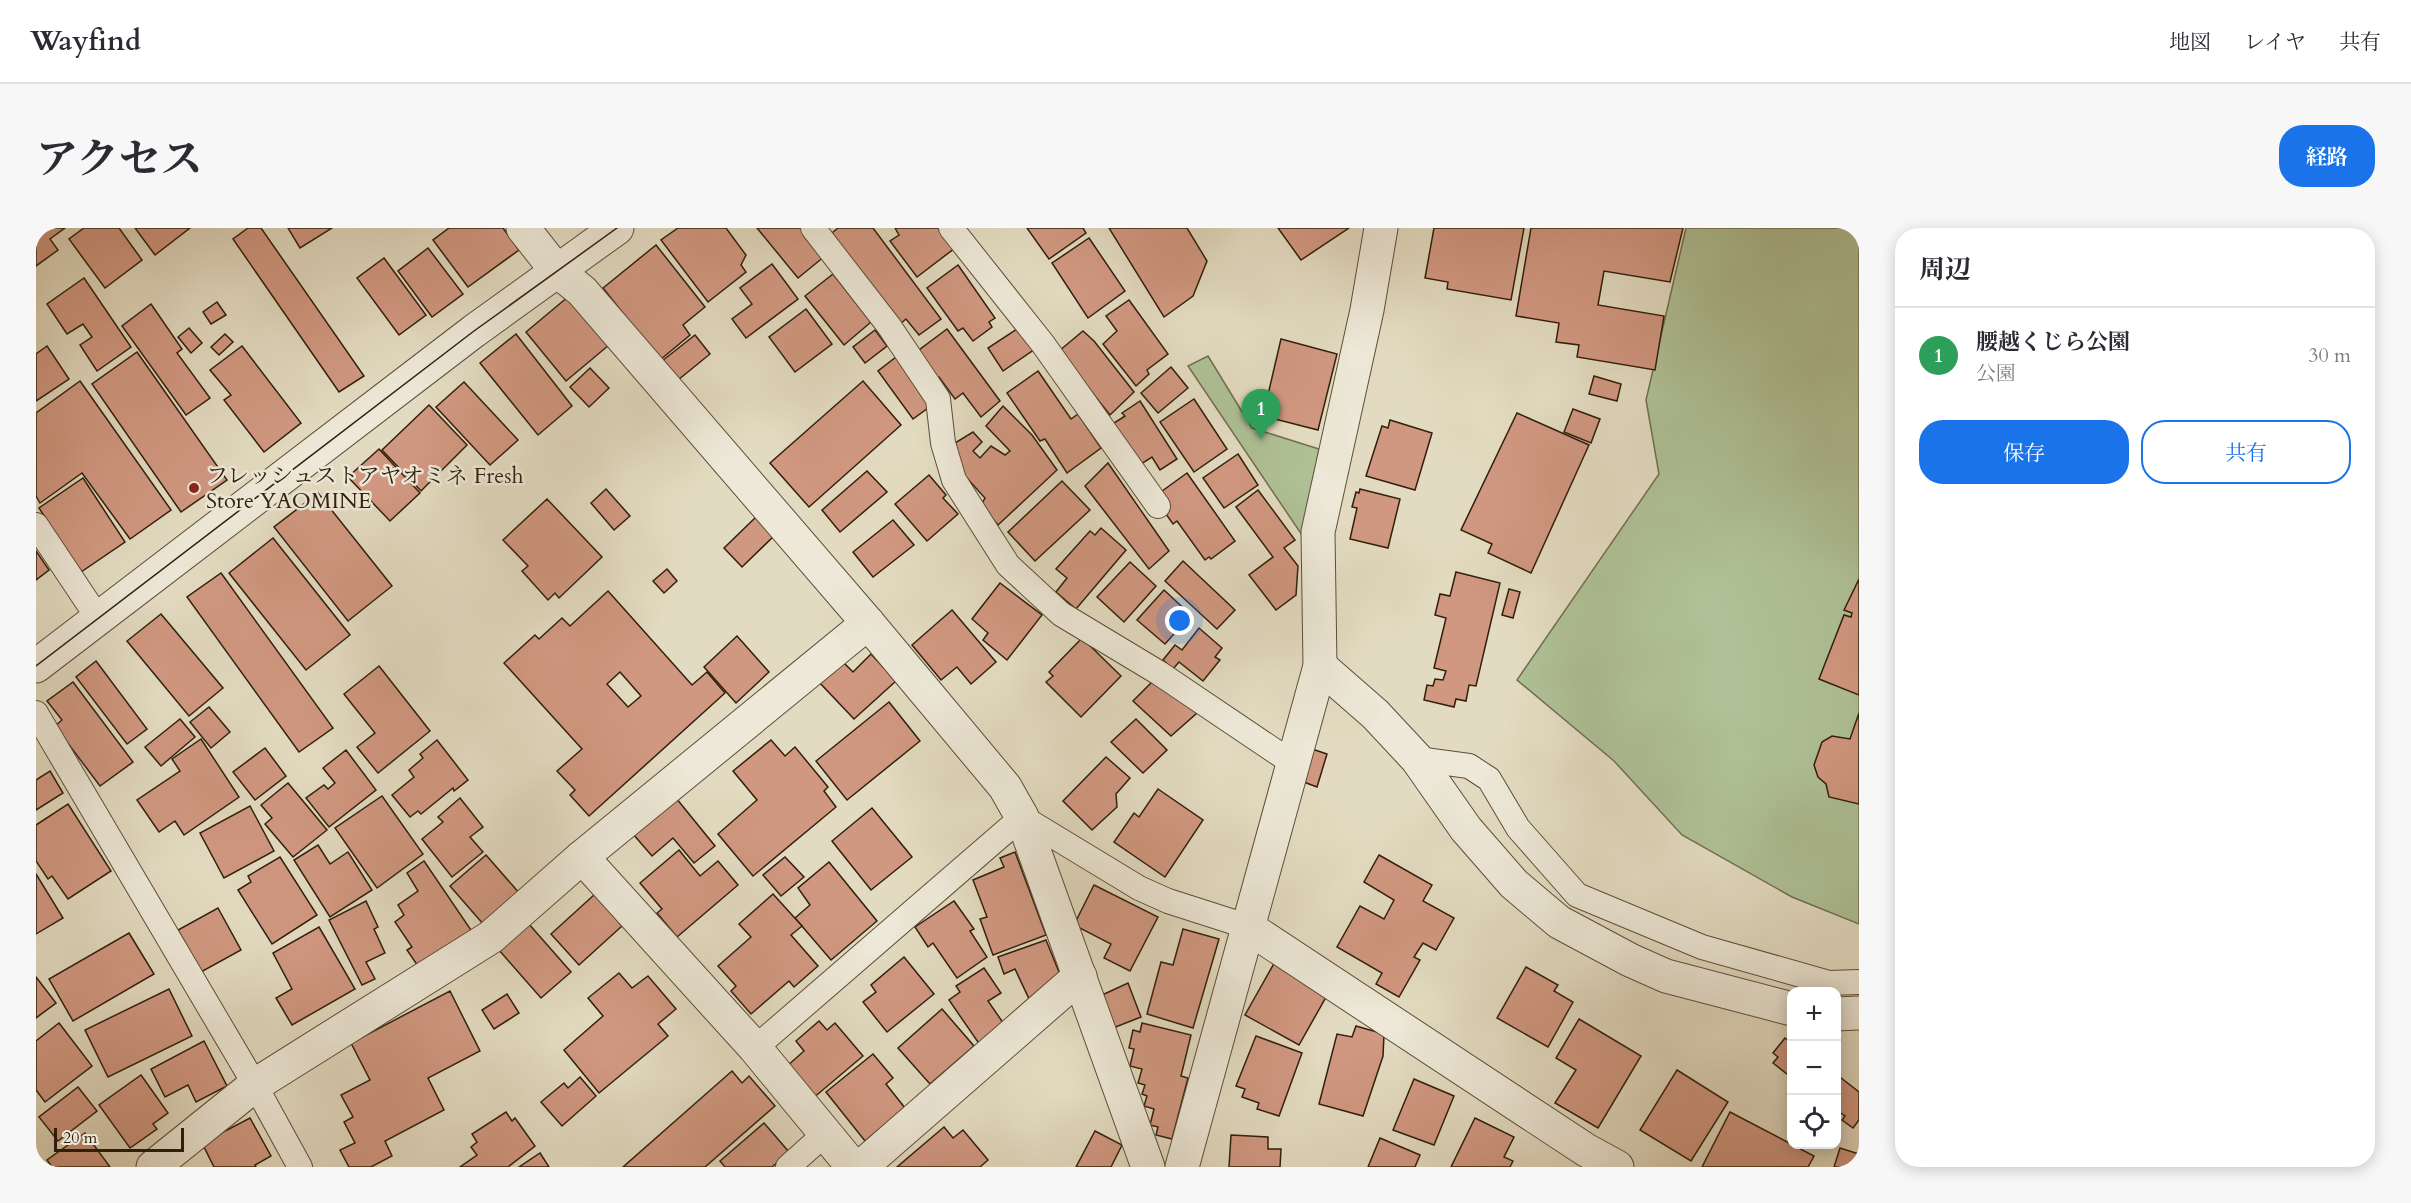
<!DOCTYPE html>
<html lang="ja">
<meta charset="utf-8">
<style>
:root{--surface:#fff;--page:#f7f7f7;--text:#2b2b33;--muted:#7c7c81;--line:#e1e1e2;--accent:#1a73e8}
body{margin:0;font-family:Cardo,"Noto Serif JP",serif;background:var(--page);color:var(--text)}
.controls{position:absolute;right:18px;bottom:18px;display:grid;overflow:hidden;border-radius:12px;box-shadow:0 3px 15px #0003}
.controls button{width:54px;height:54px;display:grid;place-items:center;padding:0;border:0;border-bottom:2px solid var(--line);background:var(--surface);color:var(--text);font:30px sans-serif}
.scale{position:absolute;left:18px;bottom:15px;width:130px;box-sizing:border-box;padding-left:6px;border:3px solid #311f0c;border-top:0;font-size:16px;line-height:21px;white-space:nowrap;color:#311f0c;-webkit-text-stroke:4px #ede8d7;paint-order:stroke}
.you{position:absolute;left:1144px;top:393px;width:21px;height:21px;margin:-15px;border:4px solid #fff;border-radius:50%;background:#1a73e8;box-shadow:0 0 0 9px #1a73e833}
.badge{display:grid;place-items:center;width:39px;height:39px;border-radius:50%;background:var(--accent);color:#fff;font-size:20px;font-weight:700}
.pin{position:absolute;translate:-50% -50px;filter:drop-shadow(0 2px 3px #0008)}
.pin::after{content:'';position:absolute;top:32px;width:21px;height:18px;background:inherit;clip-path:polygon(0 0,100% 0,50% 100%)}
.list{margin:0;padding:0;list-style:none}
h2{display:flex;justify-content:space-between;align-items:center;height:78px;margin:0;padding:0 24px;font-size:26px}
h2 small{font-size:20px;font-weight:400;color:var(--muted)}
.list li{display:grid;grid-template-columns:39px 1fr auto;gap:18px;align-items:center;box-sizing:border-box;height:96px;padding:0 24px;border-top:2px solid var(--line)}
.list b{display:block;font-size:22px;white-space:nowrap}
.list p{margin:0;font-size:20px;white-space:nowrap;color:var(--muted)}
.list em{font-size:20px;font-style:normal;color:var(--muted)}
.actions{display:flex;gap:12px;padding:18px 24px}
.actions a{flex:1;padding:14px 0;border:2px solid var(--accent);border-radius:24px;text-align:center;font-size:21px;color:var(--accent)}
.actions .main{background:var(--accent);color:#fff}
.icon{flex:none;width:33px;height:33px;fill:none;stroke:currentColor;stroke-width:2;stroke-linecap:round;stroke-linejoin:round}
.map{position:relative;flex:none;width:1823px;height:939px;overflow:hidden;border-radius:24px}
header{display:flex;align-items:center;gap:36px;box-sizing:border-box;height:84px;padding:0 30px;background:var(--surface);border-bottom:2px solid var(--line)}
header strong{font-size:28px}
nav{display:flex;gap:33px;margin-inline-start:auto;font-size:21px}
.intro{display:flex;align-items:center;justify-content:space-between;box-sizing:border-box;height:144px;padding:0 36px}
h1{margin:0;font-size:42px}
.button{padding:15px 27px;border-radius:24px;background:var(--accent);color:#fff;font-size:21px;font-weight:700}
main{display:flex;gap:36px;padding:0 36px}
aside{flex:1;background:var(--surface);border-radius:24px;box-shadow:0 3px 15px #0003}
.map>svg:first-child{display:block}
</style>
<header>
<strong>Wayfind</strong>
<nav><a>地図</a><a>レイヤ</a><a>共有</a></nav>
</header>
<div class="intro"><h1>アクセス</h1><a class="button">経路</a></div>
<main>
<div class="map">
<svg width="1823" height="939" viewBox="0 0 1823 939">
<rect width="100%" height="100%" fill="#e3dbc1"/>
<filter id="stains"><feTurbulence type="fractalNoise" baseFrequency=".00333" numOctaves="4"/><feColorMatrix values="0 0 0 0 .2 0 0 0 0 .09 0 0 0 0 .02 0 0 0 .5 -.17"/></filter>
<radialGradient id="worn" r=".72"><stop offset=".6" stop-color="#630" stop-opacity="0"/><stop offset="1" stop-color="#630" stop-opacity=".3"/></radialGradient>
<g fill="#afc196" stroke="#707051" stroke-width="1.5">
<path d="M1650 0H1823V696L1756 669 1646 607 1578 533 1481 452 1623 246 1610 172Z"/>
<path d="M1172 128 1216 200 1283 221 1268 310 1152 138Z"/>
</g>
<g fill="#d19881" stroke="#311f0c" stroke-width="1.5" fill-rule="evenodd">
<path d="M0 0H29L14 11 22 22 0 38Z"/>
<path d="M48 0H83L106 32 69 60 33 11Z"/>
<path d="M99 0H154L119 27Z"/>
<path d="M212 0H225L328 148 303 164 197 11Z"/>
<path d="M252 0H296L264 20Z"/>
<path d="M413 0H467L483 22 432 59 397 12Z"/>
<path d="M642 0H690L710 27 705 37 710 44 672 74 625 12Z"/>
<path d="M721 0H767L789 28 762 50Z"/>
<path d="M802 0H837L905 91 883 107 870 91 864 96 796 5Z"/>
<path d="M859 0H904L919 20 881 49 854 13 863 7Z"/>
<path d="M991 0H1047L1050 5 1013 31Z"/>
<path d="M1073 0H1151L1171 33 1157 68 1128 89Z"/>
<path d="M1242 0H1313L1265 32Z"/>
<path d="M1398 0H1488L1475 72 1411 61 1412 54 1389 50Z"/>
<path d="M1495 0H1647L1634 54 1568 43 1562 77 1628 88 1619 142 1541 129 1543 117 1520 114 1523 95 1480 88Z"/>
<path d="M1053 10 1089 63 1052 90 1016 35Z"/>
<path d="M620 17 669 79 647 97 654 107 624 132 567 60Z"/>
<path d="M392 20 427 66 396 89 362 43Z"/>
<path d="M348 30 390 87 363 107 321 50Z"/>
<path d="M736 36 762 71 710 110 696 91 716 76 704 60Z"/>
<path d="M922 37 959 90 953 94 956 99 937 113 927 100 922 103 891 60Z"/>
<path d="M797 46 835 94 808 117 769 68Z"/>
<path d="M48 50 95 119 61 143 44 117 56 109 47 96 31 106 11 76Z"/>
<path d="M533 68 573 117 530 153 490 104Z"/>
<path d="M1093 72 1132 126 1111 142 1113 146 1100 158 1067 116 1081 103 1070 88Z"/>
<path d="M181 74 190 87 175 96 167 84Z"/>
<path d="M115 76 146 121 141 125 174 170 150 187 86 98Z"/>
<path d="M770 81 796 116 759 144 733 109Z"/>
<path d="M984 99 999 121 967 143 952 120Z"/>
<path d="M153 100 166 115 155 125 142 109Z"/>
<path d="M911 101 964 173 945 189 927 165 919 171 903 149 898 150 879 125Z"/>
<path d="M839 102 851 118 829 135 817 119Z"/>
<path d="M1047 103 1058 113 1098 164 1074 187 1023 123Z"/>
<path d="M189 106 197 114 183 127 175 119Z"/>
<path d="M480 106 536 178 502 207 444 135Z"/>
<path d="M659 107 674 126 642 152 626 133Z"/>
<path d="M1245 111 1301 126 1282 202 1227 188Z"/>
<path d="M11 118 33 151 0 173V126Z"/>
<path d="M206 118 265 195 228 224 188 172 195 167 174 142Z"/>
<path d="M101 124 191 252 145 284 56 156Z"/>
<path d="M860 129 896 177 877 191 842 143Z"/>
<path d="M1135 139 1152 160 1122 185 1105 165Z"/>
<path d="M554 140 573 160 553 179 534 159Z"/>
<path d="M1002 143 1035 191 1042 186 1065 220 1031 245 1009 211 1004 213 971 165Z"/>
<path d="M1558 148 1585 156 1581 173 1553 166Z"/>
<path d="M44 153 135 282 94 311 46 245 4 275 0 268V185Z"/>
<path d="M827 153 865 197 773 279 734 235Z"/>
<path d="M428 154 482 212 454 237 400 179Z"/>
<path d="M1158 171 1191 221 1158 244 1124 194Z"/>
<path d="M1104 173 1141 231 1124 242 1116 229 1102 238 1075 197 1089 188 1086 185Z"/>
<path d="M393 177 431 217 385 263 346 222Z"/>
<path d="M967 178 996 207 1021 242 962 297 945 277 949 270 920 238 914 218 937 204 946 214 937 223 944 230 955 218 969 227 974 223 950 198Z"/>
<path d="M1537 181 1564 191 1555 215 1528 204Z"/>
<path d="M1481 185 1553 217 1495 345 1452 325 1456 316 1425 302Z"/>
<path d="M1354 192 1396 205 1379 262 1330 248 1346 198 1352 200Z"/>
<path d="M343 221 384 265 354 293 312 249Z"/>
<path d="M1202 226 1222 257 1188 280 1167 250Z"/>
<path d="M1072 235 1133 323 1113 341 1049 258Z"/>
<path d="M831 243 851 264 804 304 786 282Z"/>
<path d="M1151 245 1199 313 1175 331 1173 329 1169 332 1141 293 1137 296 1125 279 1122 266Z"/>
<path d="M893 247 910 267 907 270 922 286 891 313 859 276Z"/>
<path d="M47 250 89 314 45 344 3 280Z"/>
<path d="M1026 253 1054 282 999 333 972 304Z"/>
<path d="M570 261 594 288 578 302 555 275Z"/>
<path d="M1324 261 1364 271 1352 320 1314 311 1321 280 1316 279 1320 264 1323 265Z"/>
<path d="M1222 262 1259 312 1248 320 1262 338 1260 367 1240 382 1213 347 1237 329 1200 279Z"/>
<path d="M282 265 356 358 312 393 238 299Z"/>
<path d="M511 271 566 329 523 370 519 365 512 372 486 343 492 338 467 312Z"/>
<path d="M721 288 739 307 706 339 688 320Z"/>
<path d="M857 292 878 317 837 349 817 324Z"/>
<path d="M1065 300 1090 322 1040 381 1020 364 1031 350 1020 341 1054 303 1059 307Z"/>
<path d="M237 310 314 407 270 442 193 345Z"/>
<path d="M0 323 13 342 0 352Z"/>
<path d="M1147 333 1199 382 1181 401 1129 353Z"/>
<path d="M1094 334 1120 358 1088 394 1061 369Z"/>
<path d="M631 341 641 353 628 365 617 353Z"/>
<path d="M1420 344 1464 355 1440 458 1433 457 1430 473 1420 471 1418 479 1388 472 1391 457 1397 458 1399 451 1407 452 1410 443 1398 440 1410 390 1399 387 1404 366 1414 368Z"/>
<path d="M185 345 297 500 263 524 151 369Z"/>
<path d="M1823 351V467L1783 451 1808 387 1815 389 1816 385 1808 382Z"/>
<path d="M964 355 1006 387 971 432 947 412 952 405 936 391Z"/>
<path d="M1473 361 1484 364 1477 390 1466 387Z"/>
<path d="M1128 362 1155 387 1129 416 1101 392Z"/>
<path d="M572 363 656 457 671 444 689 465 553 588 534 567 539 562 521 543 546 521 468 435 499 407 503 411 526 390 534 398ZM584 444 605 468 592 479 571 456Z"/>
<path d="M916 382 960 434 935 456 921 439 905 452 876 417Z"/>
<path d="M125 386 187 460 153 488 91 413Z"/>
<path d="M1163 400 1186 420 1179 429 1184 432 1167 453 1143 434 1137 441 1127 432 1139 417 1146 422Z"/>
<path d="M701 408 733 444 700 475 668 439Z"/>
<path d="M1046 410 1085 448 1045 489 1010 454 1017 448 1013 444Z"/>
<path d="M835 426 860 453 818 491 782 453 805 432 817 444Z"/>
<path d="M60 433 111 501 91 516 40 449Z"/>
<path d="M343 438 394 503 342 545 321 519 339 505 308 466Z"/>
<path d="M1117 453 1161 485 1135 508 1097 473Z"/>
<path d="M37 454 97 534 64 558 19 498 26 492 11 473Z"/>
<path d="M853 474 884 513 811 572 780 533Z"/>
<path d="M173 479 194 504 175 520 154 494Z"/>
<path d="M1823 485V576L1793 569 1790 556 1782 549 1778 537 1786 514 1796 508 1814 511Z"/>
<path d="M144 491 159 509 125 538 109 519Z"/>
<path d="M1100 491 1131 522 1107 545 1075 514Z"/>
<path d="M165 511 203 569 148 607 139 593 123 604 101 572 144 543 136 531Z"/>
<path d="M401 512 432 552 418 563 417 560 385 586 382 583 374 589 356 567 378 549 373 542 387 530 384 526Z"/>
<path d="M735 512 749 528 759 519 792 559 788 563 800 579 717 648 682 606 721 572 697 543Z"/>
<path d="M229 520 250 548 219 572 197 544Z"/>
<path d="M1276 521 1291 526 1281 559 1265 553Z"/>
<path d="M310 522 340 562 293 599 270 570 288 557 292 561 299 555 287 540Z"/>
<path d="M1070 529 1094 550 1080 566 1081 579 1056 602 1027 573Z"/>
<path d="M14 543 27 565 0 582V552Z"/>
<path d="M252 555 291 602 257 629 229 596 236 590 225 577Z"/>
<path d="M1122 561 1167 592 1129 649 1078 614 1098 585 1103 589Z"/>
<path d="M346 568 387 626 341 660 299 600Z"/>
<path d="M424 570 447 599 434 609 447 624 416 649 386 611 407 594 402 589Z"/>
<path d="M640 570 679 618 658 635 637 610 616 628 597 606Z"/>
<path d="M32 576 75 643 32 671 16 648 12 651 0 633V597Z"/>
<path d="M214 578 238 623 188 650 164 605Z"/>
<path d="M836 580 876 629 835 662 796 613Z"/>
<path d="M282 617 294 636 312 624 336 662 294 689 258 632Z"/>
<path d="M643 622 664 648 682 633 702 657 641 709 621 685 626 681 604 655Z"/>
<path d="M979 624 1010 707 957 727 944 691 951 689 937 652 968 639 964 630Z"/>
<path d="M450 627 491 674 455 705 414 658Z"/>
<path d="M1343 627 1396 657 1387 673 1418 690 1400 722 1387 715 1378 729 1384 732 1363 769 1340 756 1346 745 1301 719 1324 678 1348 691 1358 672 1328 654Z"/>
<path d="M244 629 281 687 236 716 202 662 215 654 212 648Z"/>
<path d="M749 629 768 649 745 668 727 647Z"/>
<path d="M388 633 439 708 386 744 371 722 376 719 359 694 368 687 362 677 382 663 371 645Z"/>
<path d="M793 634 841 693 795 732 759 690 774 677 762 660Z"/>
<path d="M0 646 27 690 0 706Z"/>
<path d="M1058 657 1122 689 1094 743 1068 730 1075 716 1038 697Z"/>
<path d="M559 666 586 698 543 737 515 706Z"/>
<path d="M737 666 766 698 755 707 782 738 758 759 753 753 715 786 695 763 700 758 682 738 715 709 703 696Z"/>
<path d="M330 673 342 699 338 701 349 725 330 734 339 751 326 757 293 692Z"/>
<path d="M918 673 938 701 934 703 951 729 921 750 897 715 892 719 879 699Z"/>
<path d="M182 680 205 722 165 744 142 702Z"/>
<path d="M485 687 535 744 505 770 455 713Z"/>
<path d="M283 699 319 761 256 797 240 770 256 761 237 725Z"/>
<path d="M1147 701 1183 711 1157 800 1111 786 1125 734 1137 737Z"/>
<path d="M93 705 118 746 37 793 13 751Z"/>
<path d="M1010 712 1025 749 995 775 979 741 968 746 962 729Z"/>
<path d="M868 729 898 766 851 804 827 774 840 764 835 757Z"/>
<path d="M1240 732 1294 762 1263 817 1209 787Z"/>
<path d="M1490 739 1522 757 1518 763 1537 774 1512 819 1461 790Z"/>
<path d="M948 740 965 765 952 773 970 799 944 817 913 772 924 764 920 758Z"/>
<path d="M583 745 596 760 612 748 640 781 622 796 632 808 563 865 528 822 567 788 552 770Z"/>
<path d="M0 749 20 775 0 790Z"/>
<path d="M1092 755 1105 789 1077 800 1064 768Z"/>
<path d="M133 761 156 808 72 849 49 802Z"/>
<path d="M414 763 444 823 392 850 408 882 349 913 356 928 335 939H313L304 922 319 915 308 894 317 889 305 867 334 852 315 815Z"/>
<path d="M471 766 483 785 458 801 446 782Z"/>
<path d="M906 781 938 818 894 856 862 820Z"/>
<path d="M1543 791 1605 828 1562 900 1519 875 1540 842 1520 830Z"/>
<path d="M783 793 791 802 799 795 827 828 776 871 750 839 768 823 760 813Z"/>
<path d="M23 795 56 838 9 874 0 862V813Z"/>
<path d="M1106 795 1155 807 1145 848 1152 850 1136 911 1120 907 1122 899 1114 897 1118 881 1108 878 1111 868 1106 866 1109 857 1102 855 1106 841 1094 838 1098 821 1093 820 1097 802 1104 804Z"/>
<path d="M1320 798 1348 806 1347 828 1327 888 1283 876 1301 806 1316 809Z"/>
<path d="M1220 808 1266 825 1243 888 1221 881 1223 875 1206 869 1209 861 1200 858Z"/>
<path d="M1749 810 1756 815V850L1737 835 1742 829 1737 825Z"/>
<path d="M168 813 191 858 160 874 152 857 129 869 115 841Z"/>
<path d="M837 826 857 850 850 856 869 880 829 913 790 864Z"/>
<path d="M1641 842 1692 874 1655 933 1604 902Z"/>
<path d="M696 843 706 855 713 848 739 878 669 939H587Z"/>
<path d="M1800 846 1823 864V892L1817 900 1806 892 1809 888 1800 882Z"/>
<path d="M105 847 132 885 117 896 121 901 94 920 63 877Z"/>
<path d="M544 849 560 868 526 898 505 874 528 855 532 860Z"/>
<path d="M1378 851 1418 868 1398 917 1357 902Z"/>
<path d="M42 859 61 883 22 913 3 889Z"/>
<path d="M470 884 476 893 479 890 499 918 472 939H424L441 927 435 919 441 914 436 906Z"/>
<path d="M1694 884 1778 928 1772 939H1666Z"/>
<path d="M214 890 235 928 219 937 220 939H178L166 915Z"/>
<path d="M1439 890 1478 909 1468 929 1477 933 1474 939H1415Z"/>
<path d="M728 895 753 924 736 939H689L684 933Z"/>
<path d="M908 899 917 910 927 902 952 932 944 939H861Z"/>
<path d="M1059 903 1086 917 1075 939H1040Z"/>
<path d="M49 905 74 939H16L11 932Z"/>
<path d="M1195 907 1232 909V921H1245L1244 939H1193Z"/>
<path d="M1344 910 1384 927 1379 939H1332Z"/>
<path d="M1804 920 1823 926V939H1798Z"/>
<path d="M504 925 513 939H483Z"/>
</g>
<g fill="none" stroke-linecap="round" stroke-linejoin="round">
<defs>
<g id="service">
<path d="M777 0 853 98 902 171 907 215 918 252 972 337 1025 386 1123 445 1258 536"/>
<path d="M915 0 1007 116 1122 278"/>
<path d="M0 297 62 390"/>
<path d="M0 485 219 857 264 939"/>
<path d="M1381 531 1433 538 1453 551 1482 600 1541 667 1666 719 1793 755 1823 754"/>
<path d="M719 820 986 589 1103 660 1132 673 1210 698"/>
<path d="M752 939 790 905"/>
</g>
<g id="minor">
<path d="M487 0 520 42 546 63 832 395 969 559 986 589 1112 939"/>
<path d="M1284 438 1339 486 1381 531 1430 601 1478 656 1523 694 1594 732 1630 748 1756 781"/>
<path d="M546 629 719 820 817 939"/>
<path d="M1210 698 1550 922 1581 939"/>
<path d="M1800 786 1823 785"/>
<path d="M117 939 219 857 455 709 546 629 832 395"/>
<path d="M825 939 1044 748"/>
<path d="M1146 939 1284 438 1282 304 1331 82 1345 0"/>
</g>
<path id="tertiary" d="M0 438 438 103 581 0"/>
</defs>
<use href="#service" stroke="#5e4e39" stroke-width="26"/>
<use href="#minor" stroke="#5e4e39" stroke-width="35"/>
<use href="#tertiary" stroke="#5e4e39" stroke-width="35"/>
<use href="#service" stroke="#ede8d7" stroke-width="24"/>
<use href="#minor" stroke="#ede8d7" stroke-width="33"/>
<use href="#tertiary" stroke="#ede8d7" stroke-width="33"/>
<path stroke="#311f0c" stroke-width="1.5" d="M0 438 438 103 581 0"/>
</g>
<circle fill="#8f2418" stroke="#ede8d7" stroke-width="2" cx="158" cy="260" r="6"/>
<g text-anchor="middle" stroke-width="5" stroke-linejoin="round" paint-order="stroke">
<g font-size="22" fill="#311f0c" stroke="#ede8d7" text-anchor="start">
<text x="170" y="255">フレッシュストアヤオミネ Fresh<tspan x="170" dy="25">Store YAOMINE</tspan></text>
</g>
</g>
<rect width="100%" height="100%" filter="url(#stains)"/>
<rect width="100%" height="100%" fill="url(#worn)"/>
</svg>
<div class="controls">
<button>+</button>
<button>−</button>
<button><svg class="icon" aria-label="locate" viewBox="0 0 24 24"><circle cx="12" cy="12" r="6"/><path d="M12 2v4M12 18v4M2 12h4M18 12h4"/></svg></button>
</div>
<div class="scale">20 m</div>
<div class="you"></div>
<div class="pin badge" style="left:1225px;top:211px;background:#2e9e5b">1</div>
</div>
<aside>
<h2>周辺<small></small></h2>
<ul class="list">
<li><span class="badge" style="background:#2e9e5b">1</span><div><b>腰越くじら公園</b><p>公園</p></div><em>30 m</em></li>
</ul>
<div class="actions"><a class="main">保存</a><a>共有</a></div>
</aside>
</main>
